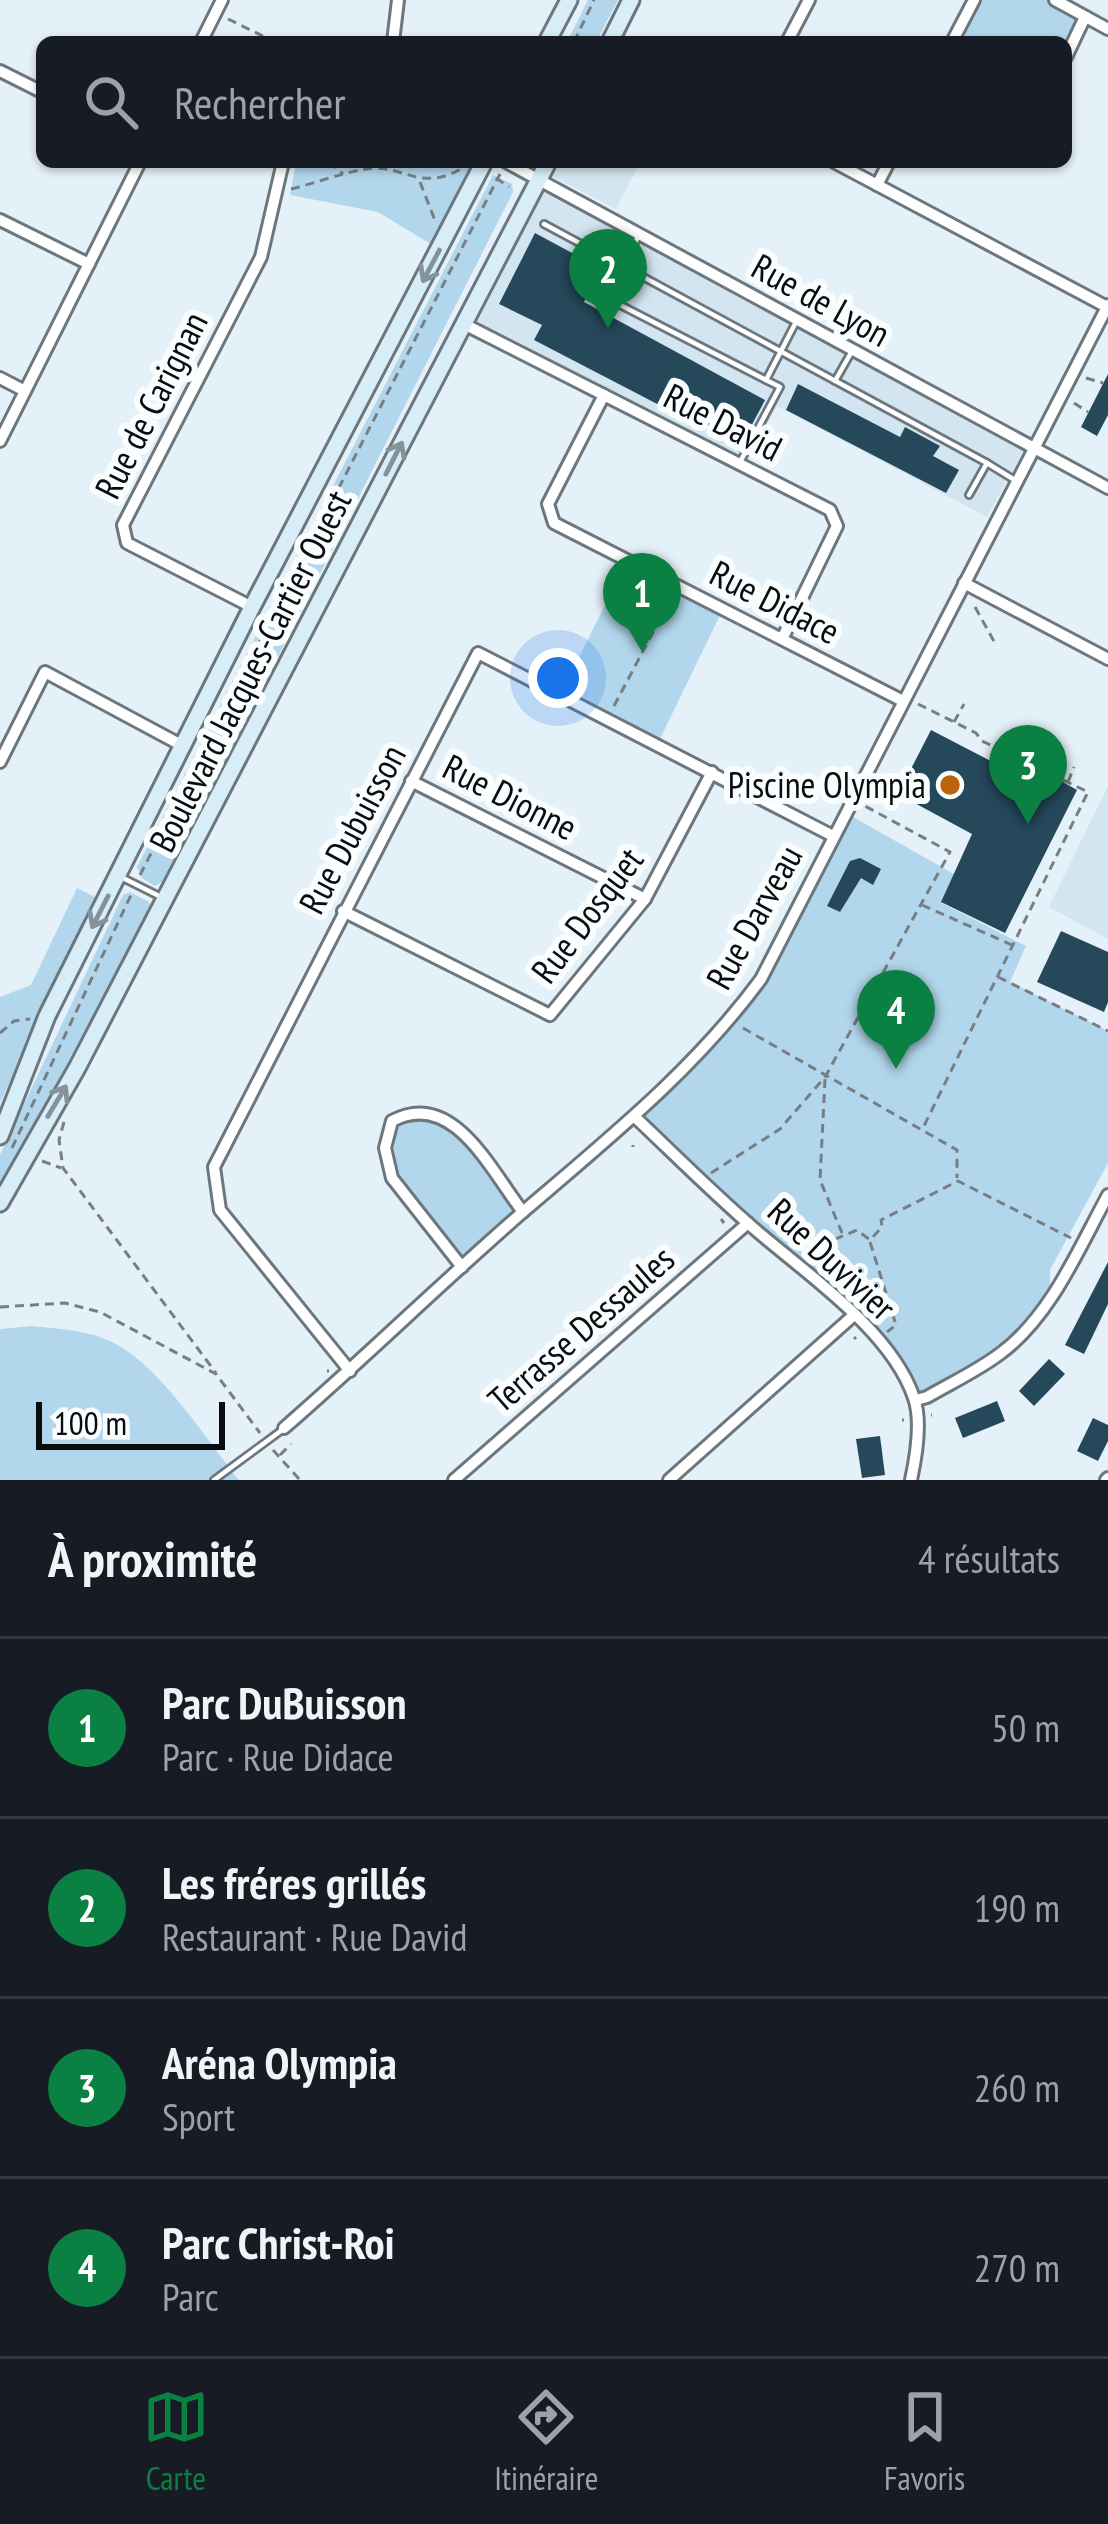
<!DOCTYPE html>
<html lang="fr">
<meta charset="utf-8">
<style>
:root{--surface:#171b24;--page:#242831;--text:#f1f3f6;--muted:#9ea1a6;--line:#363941;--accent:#0b8043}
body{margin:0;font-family:"PT Sans Narrow",sans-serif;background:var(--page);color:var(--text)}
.scale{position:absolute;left:36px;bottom:30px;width:189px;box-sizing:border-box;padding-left:12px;border:6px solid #080c0e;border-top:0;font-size:33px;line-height:42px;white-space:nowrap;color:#080c0e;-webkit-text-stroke:9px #fafdfe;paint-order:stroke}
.you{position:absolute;left:558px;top:678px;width:42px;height:42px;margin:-30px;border:9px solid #fff;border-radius:50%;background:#1a73e8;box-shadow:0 0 0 18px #1a73e833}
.badge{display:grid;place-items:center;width:78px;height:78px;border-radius:50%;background:var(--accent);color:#fff;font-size:39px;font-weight:700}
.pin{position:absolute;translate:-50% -99px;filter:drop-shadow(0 3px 6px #0008)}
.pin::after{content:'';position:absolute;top:63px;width:42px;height:36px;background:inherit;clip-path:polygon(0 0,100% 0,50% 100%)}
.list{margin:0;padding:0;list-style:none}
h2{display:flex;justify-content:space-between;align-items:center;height:156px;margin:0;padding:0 48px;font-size:51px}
h2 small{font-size:39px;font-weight:400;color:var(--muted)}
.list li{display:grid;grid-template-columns:78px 1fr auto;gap:36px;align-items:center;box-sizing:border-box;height:180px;padding:0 48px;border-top:3px solid var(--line)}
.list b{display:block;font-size:45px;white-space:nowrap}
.list p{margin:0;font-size:39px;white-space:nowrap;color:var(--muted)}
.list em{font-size:39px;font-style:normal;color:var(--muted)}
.icon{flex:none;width:66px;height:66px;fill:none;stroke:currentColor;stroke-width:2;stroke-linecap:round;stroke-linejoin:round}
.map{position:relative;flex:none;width:1108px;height:1480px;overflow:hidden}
.search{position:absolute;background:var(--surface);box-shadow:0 3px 9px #0004;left:36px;right:36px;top:36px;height:132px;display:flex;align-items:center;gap:30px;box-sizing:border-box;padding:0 42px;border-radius:18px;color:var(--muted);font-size:45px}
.sheet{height:876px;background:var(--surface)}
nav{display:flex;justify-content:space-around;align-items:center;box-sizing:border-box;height:168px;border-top:3px solid var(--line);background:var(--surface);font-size:33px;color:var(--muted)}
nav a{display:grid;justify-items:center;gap:6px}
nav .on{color:var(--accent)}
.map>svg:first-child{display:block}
</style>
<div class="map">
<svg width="1108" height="1480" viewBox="0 0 1108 1480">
<rect width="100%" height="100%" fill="#e5f1f8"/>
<g fill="#d2e5f0">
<path d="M559 162H640L616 209 551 176Z"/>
<path d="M534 169 1030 439 987 517 777 406 748 460 459 313Z"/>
<path d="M1108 786V939L1049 907Z"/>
</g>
<g fill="#b2d7ec">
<path d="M588 0H618L596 42H567Z"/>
<path d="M974 0H1055L1085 17 1066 57V42H952Z"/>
<path d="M296 162H467L476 167 434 246 378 212 290 195Z"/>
<path d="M493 175 512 184 513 192 165 880 155 886 142 878 137 867Z"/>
<path d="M627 561 723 609 658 743 560 695Z"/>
<path d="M846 813 954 874 942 903 1026 946 1010 982 1108 1031V1163L1050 1270V1297L1002 1353 916 1400 891 1356 854 1315 636 1118 761 979Z"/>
<path d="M77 888 99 899 0 1102V997L31 985Z"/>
<path d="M130 892 149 902 151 909 75 1058 0 1190V1155L123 895Z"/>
<path d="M412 1110 459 1129 523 1212 462 1267 392 1178 385 1148 392 1121Z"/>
<path d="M32 1326C59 1329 89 1330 114 1343 163 1369 204 1437 239 1480H0V1329Z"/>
</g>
<g fill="#26485b">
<path d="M535 233 600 268 584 302 765 400 740 447 534 340 542 325 499 304Z"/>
<path d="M1108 374V415L1097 436 1081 427Z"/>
<path d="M798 384 900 437 905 427 940 446 933 456 959 470 946 493 786 410Z"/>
<path d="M931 730 1037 785 1045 772 1077 790 1005 933 941 902 972 834 898 794Z"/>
<path d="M860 858 881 869 873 885 861 878 840 912 827 906 850 861Z"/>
<path d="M1061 931 1108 952V1002L1104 1012 1037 982Z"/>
<path d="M1108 1262V1304L1084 1354 1065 1345Z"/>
<path d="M1049 1359 1065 1374 1034 1406 1019 1391Z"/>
<path d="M997 1401 1005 1421 963 1438 955 1418Z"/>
<path d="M1093 1418 1108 1425V1441L1098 1461 1077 1451Z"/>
<path d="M880 1436 885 1475 862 1478 856 1439Z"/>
</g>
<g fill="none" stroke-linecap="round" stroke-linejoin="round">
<defs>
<g id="service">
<path d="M544 224 611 260"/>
<path d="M639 235 623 266 611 260 595 292 766 380 796 322"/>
<path d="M623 266 987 463 969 495"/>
<path d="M835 381 852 351"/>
<path d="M987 463 1013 479"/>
<path d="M739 464 780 387 766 380"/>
<path d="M123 878 161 897"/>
<path d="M214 1480 282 1430"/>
</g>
<g id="minor">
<path d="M1055 0 1108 29"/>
<path d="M201 42 222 0"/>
<path d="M393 42 398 0"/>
<path d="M787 42 809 0"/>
<path d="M952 42 974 0"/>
<path d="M1066 57 1085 17"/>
<path d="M0 71 42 92"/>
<path d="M506 162 1108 488"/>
<path d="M834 162 1107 307"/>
<path d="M877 185 889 162"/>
<path d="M0 220 89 264"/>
<path d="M464 324 830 510 837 526 783 637"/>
<path d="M0 378 25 391"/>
<path d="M604 395 548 504 554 523 903 701"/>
<path d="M0 441 140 162"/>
<path d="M964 583 1108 659"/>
<path d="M252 607 127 543 123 525 261 257 283 162"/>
<path d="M0 762 45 672 183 746"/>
<path d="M411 781 645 899"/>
<path d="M343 911 550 1015 645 899 712 772"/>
<path d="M636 1118C674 1154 711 1191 750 1225 803 1272 891 1329 914 1398 922 1421 916 1457 911 1480"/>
<path d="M462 1267 392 1178 385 1148 392 1121C453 1088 491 1171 523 1212"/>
<path d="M350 1371 220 1210 214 1167 478 653 833 836"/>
<path d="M916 1400 927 1397C951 1383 979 1370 1001 1353 1051 1316 1079 1248 1108 1195"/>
<path d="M284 1428C366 1357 442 1282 524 1211 609 1138 694 1070 761 979L1108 305"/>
<path d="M454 1480 748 1223"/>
<path d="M669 1480 854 1315"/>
<path d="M1106 1480 1108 1478"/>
</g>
<g id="secondary">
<path d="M547 42 569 0"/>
<path d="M610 42 631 0"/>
<path d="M0 1136 47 1016 252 607 484 162"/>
<path d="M0 1203 77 1068 548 162"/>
</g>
</defs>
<use href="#service" stroke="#6c777d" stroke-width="10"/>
<use href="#minor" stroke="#6c777d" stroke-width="16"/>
<use href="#secondary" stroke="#6c777d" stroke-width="21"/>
<g stroke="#777f84" stroke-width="3" stroke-dasharray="9 6" stroke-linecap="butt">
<path d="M228 19 275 42"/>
<path d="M574 42 594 0"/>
<path d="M329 162 343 174"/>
<path d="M496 178 509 187"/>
<path d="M420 182 436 223"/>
<path d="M291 189C316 183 341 173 366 169 404 163 420 195 466 166"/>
<path d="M1086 378 1103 383"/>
<path d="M1074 403 1088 412"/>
<path d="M975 607 996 645"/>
<path d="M918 704 976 733 982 741 1088 792 922 1130"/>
<path d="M614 706 671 598"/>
<path d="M954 722 964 704"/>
<path d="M1068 782 1074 767"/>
<path d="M140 875 500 174"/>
<path d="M922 905 1012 945"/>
<path d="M998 977 1108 1031"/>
<path d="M743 1028 957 1150V1178"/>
<path d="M0 1033 14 1021 30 1019"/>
<path d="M825 1079 820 1180 842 1233"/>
<path d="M64 1122 59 1140 63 1168 216 1373"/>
<path d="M633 1145V1147"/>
<path d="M12 1148 131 895"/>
<path d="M42 1161 61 1168"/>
<path d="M711 1173 780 1129 825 1077 950 852 865 806"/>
<path d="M721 1219 724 1223"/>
<path d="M870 1242 896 1325 887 1332"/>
<path d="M811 1257 824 1244 857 1230 870 1240 882 1227 881 1220 958 1181 1071 1238"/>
<path d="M0 1307 65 1303 100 1312 216 1374 260 1433"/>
<path d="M854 1337 856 1339"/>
<path d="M327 1371H329"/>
<path d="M931 1415H932"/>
<path d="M902 1420H904"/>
<path d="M273 1450 300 1480"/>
<path d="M280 1455 291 1444"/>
</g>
<use href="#service" stroke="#fff" stroke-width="4.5"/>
<use href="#minor" stroke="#fff" stroke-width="10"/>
<use href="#secondary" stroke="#d7edf8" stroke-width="15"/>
</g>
<defs><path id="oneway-shaft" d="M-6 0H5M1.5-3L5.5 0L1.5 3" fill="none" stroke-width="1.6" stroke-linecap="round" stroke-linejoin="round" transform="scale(3)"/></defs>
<g stroke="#84939a">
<use href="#oneway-shaft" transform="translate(431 266) rotate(118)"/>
<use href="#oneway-shaft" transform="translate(394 458) rotate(-63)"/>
<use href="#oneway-shaft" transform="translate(100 912) rotate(117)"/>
<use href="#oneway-shaft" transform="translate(57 1101) rotate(-59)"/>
</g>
<circle fill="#be620f" stroke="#fafdfe" stroke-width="4.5" cx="950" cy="785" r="12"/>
<g text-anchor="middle" stroke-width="12" stroke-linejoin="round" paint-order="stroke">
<g font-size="36" fill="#080c0e" stroke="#fafdfe">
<text transform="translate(821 300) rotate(29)" y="13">Rue de Lyon</text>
<text transform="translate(151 405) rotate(-63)" y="13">Rue de Carignan</text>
<text transform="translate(723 422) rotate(27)" y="13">Rue David</text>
<text transform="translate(775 602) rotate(27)" y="13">Rue Didace</text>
<text transform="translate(250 671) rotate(-63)" y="13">Boulevard Jacques-Cartier Ouest</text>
<text transform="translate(510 797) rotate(27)" y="13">Rue Dionne</text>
<text transform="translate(352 829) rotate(-62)" y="13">Rue Dubuisson</text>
<text transform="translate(587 915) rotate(-53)" y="13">Rue Dosquet</text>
<text transform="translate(754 917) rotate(-61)" y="13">Rue Darveau</text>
<text transform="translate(832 1259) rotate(43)" y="13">Rue Duvivier</text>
<text transform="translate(581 1329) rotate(-41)" y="13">Terrasse Dessaules</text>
</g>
<g font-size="36" fill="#080c0e" stroke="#fafdfe" text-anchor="end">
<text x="926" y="798">Piscine Olympia</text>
</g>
</g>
</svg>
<div class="scale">100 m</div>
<div class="you"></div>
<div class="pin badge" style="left:642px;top:652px">1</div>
<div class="pin badge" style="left:608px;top:328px">2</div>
<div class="pin badge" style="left:1028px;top:824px">3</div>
<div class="pin badge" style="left:896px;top:1069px">4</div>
<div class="search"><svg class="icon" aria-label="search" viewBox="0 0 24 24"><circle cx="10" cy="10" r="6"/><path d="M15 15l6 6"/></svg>Rechercher</div>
</div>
<section class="sheet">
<h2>À proximité<small>4 résultats</small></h2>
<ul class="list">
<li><span class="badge">1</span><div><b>Parc DuBuisson</b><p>Parc · Rue Didace</p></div><em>50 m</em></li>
<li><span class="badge">2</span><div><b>Les fréres grillés</b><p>Restaurant · Rue David</p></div><em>190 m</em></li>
<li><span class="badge">3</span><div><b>Aréna Olympia</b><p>Sport</p></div><em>260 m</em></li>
<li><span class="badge">4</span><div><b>Parc Christ-Roi</b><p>Parc</p></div><em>270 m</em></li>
</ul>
</section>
<nav>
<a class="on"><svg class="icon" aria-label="map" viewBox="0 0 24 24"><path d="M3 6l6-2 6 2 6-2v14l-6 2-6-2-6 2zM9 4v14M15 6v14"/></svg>Carte</a>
<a><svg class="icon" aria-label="directions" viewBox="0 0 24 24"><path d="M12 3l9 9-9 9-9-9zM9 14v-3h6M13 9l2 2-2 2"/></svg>Itinéraire</a>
<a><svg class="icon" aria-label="saved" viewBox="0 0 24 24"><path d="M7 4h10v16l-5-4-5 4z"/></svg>Favoris</a>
</nav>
